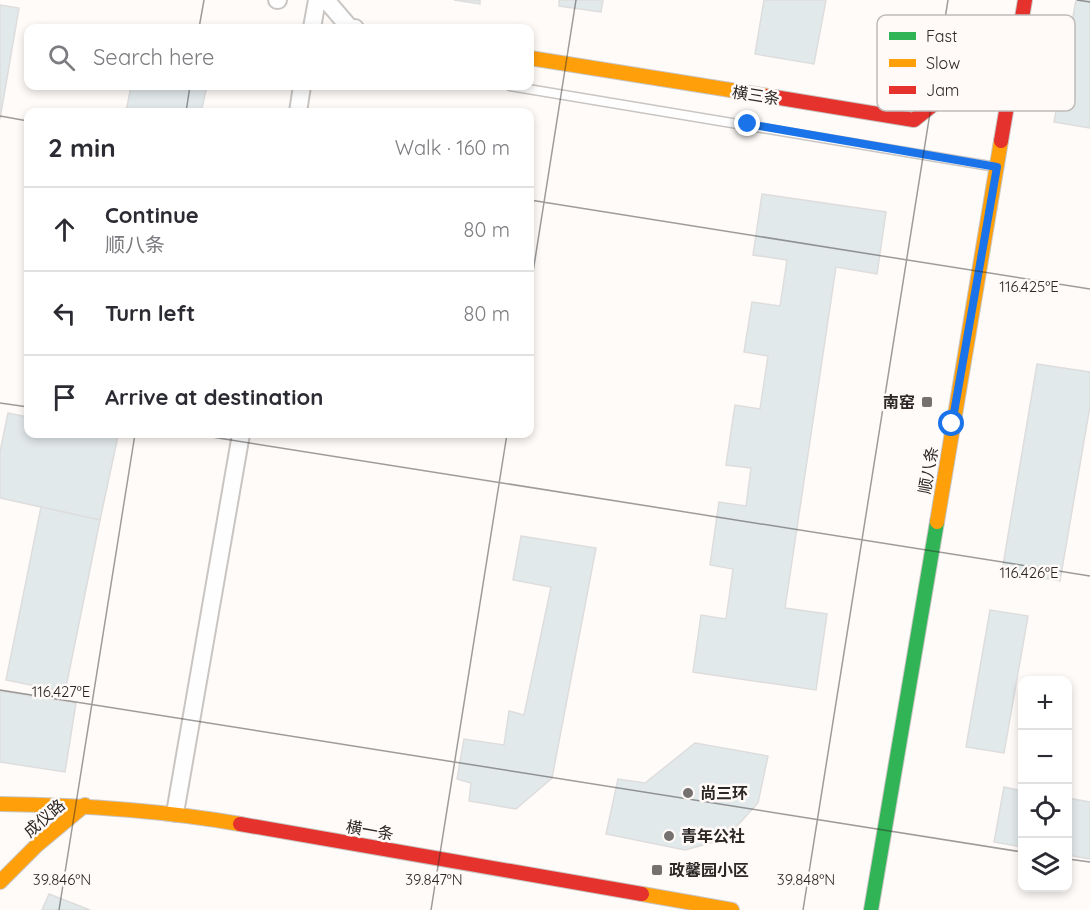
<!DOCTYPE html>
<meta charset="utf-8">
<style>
:root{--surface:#fff;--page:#f7f7f7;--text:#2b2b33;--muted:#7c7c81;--line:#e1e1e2}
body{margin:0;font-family:Quicksand,"Noto Sans SC",sans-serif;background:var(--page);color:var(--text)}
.controls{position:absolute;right:18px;bottom:18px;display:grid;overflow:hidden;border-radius:12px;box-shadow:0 3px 9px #0003}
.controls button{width:54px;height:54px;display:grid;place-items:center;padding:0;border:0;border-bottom:2px solid var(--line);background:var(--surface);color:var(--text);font:30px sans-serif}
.stop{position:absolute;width:18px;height:18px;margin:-14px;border:4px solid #1a73e8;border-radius:50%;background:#fff}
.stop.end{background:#1a73e8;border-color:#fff;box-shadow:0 2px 6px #0008}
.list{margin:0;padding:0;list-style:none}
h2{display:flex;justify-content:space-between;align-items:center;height:78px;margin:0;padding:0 24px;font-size:26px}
h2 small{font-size:20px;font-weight:400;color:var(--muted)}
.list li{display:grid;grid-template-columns:39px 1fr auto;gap:18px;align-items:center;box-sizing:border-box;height:84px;padding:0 24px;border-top:2px solid var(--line)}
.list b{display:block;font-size:22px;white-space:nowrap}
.list p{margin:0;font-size:20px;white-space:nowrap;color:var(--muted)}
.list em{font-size:20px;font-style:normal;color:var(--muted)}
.icon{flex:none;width:33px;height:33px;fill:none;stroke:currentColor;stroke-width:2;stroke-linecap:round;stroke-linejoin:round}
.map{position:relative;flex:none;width:1090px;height:910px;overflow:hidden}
.search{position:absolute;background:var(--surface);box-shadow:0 3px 9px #0003;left:24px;top:24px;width:510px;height:66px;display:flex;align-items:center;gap:15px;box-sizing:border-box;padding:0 21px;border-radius:12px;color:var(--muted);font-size:22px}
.panel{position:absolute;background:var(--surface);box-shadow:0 3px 9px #0003;left:24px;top:108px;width:510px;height:330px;border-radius:12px}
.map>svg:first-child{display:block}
</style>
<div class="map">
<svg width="1090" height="910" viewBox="0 0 1090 910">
<rect width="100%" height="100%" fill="#fefbf9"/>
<g fill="#e2e9eb" stroke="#dedddd" stroke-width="1.5">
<path d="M454 0H480V4Z"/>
<path d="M559 0H603L601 12 559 6Z"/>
<path d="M764 0H826L814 64 755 54Z"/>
<path d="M1076 0H1090V128L1054 122Z"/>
<path d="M0 5 19 8 0 119Z"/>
<path d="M131 86H207L201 112H126Z"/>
<path d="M762 194 886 212 877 274 836 267 785 608 827 614 816 690 693 672 701 615 726 619 733 569 710 565 719 502 746 506 751 468 726 465 735 405 760 409 768 356 744 352 752 302 780 306 787 260 753 255Z"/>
<path d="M1037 364 1090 372V406L1060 581 1002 571Z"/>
<path d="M8 413 28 417V434H105L118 436 100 520 0 498V452Z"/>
<path d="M41 507 100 520 65 692 6 680Z"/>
<path d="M521 536 596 548 552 778 516 809 469 801 471 783 457 779 464 739 504 745 509 711 524 715 551 587 513 580Z"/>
<path d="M990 610 1028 616 1004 753 966 747Z"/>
<path d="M0 691 76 703 65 772 0 762Z"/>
<path d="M695 743 768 756 758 803 725 839 685 850 606 834 618 779 645 783Z"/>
<path d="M1004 787 1022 791V847L994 842Z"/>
<path d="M1068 798 1090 802V859L1068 855Z"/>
<path d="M49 894 90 910H42Z"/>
</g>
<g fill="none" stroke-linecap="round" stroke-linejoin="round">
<defs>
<path id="lane" d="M510 86 996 167"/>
<g id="street">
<path d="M277 0H278"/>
<path d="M326 0 350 28H355"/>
<path d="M312 28 317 0"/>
<path d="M298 112 302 86"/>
<path d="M175 813 241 434"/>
</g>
<path id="fast" d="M871 910 937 522"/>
<g id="slow">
<path d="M530 58 768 96"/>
<path d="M937 522 1001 141"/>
<path d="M0 804C81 805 160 810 240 824"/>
<path d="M0 882 37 845 85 805"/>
<path d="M642 894 732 910"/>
</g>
<g id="jam">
<path d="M768 96 914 120 968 77"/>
<path d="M1001 141 1025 0"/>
<path d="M240 824 642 894"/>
</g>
</defs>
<use href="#lane" stroke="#c8c5c3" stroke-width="11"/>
<use href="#street" stroke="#c8c5c3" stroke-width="20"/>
<use href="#fast" stroke="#c8c5c3" stroke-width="16"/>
<use href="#slow" stroke="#c8c5c3" stroke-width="16"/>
<use href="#jam" stroke="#c8c5c3" stroke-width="16"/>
<use href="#lane" stroke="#fffefe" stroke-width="8"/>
<use href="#street" stroke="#fffefe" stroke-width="16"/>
<use href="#fast" stroke="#30b455" stroke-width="14"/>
<use href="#slow" stroke="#ff9f0a" stroke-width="14"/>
<use href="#jam" stroke="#e5322d" stroke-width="14"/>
</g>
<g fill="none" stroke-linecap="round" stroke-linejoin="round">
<path stroke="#1a73e8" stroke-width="8" d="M748 124 997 167 952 424"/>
</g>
<path fill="none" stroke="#2a2726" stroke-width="1.5" stroke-opacity="0.45" d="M1077 0 1090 2M199 28 204 0M186 112 190 86M0 116 28 121M530 200 1090 289M530 291 576 0M0 403 28 407M193 434 1090 576M0 690 1022 852M1068 859 1090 862M59 910 135 434M431 910 507 434M803 910 948 0"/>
<g fill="#747170" stroke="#fffaf8" stroke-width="2">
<rect x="921" y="396" width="12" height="12" rx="3"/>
<circle cx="688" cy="793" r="6"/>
<circle cx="669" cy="836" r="6"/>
<rect x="651" y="864" width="12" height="12" rx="3"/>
</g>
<g text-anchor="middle" stroke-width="5" stroke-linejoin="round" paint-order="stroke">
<g font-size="16" fill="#2a2726" stroke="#fffaf8">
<text transform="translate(756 95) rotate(9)" y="6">横三条</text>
<text transform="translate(928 470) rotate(-80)" y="6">顺八条</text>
<text transform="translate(44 818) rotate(-41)" y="6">成仪路</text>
<text transform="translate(370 830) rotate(10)" y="6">横一条</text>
</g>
<g font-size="16" font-weight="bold" fill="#2a2726" stroke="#fffaf8" text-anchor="start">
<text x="915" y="408" text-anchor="end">南窑</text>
<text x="700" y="799">尚三环</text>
<text x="681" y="842">青年公社</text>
<text x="669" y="876">政馨园小区</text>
</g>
</g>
<rect x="877" y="15" width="198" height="96" rx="9" fill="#fffaf8" stroke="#bfbbb9" stroke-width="1.5"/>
<rect x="889" y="32" width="27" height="8" fill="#30b455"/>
<rect x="889" y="59" width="27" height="8" fill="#ff9f0a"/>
<rect x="889" y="86" width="27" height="8" fill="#e5322d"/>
<g font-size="16" fill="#2a2726">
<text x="926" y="42">Fast</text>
<text x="926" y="69">Slow</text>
<text x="926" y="96">Jam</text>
</g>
<g font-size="15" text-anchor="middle" fill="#2a2726" stroke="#fffaf8" stroke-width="5" stroke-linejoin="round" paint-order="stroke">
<text x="1029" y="292">116.425°E</text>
<text x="1029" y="578">116.426°E</text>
<text x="61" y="697">116.427°E</text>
<text x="62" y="885">39.846°N</text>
<text x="434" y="885">39.847°N</text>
<text x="806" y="885">39.848°N</text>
</g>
</svg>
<div class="controls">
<button>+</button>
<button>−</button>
<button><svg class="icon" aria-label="locate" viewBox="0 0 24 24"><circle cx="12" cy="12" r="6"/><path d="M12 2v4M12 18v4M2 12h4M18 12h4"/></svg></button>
<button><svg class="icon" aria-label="layers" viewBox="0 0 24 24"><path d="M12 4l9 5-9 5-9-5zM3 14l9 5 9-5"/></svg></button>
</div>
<div class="stop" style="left:952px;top:424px"></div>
<div class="stop end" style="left:748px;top:124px"></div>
<div class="search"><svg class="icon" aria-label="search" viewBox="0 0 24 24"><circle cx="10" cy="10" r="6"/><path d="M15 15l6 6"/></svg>Search here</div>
<section class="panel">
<h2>2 min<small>Walk · 160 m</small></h2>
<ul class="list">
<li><svg class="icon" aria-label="ahead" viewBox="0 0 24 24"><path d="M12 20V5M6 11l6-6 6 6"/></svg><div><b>Continue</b><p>顺八条</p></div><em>80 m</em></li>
<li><svg class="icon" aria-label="left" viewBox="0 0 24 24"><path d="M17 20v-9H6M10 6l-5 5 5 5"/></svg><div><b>Turn left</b></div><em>80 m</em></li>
<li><svg class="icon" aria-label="arrive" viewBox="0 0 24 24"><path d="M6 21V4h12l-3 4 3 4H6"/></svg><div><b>Arrive at destination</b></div></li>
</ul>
</section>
</div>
